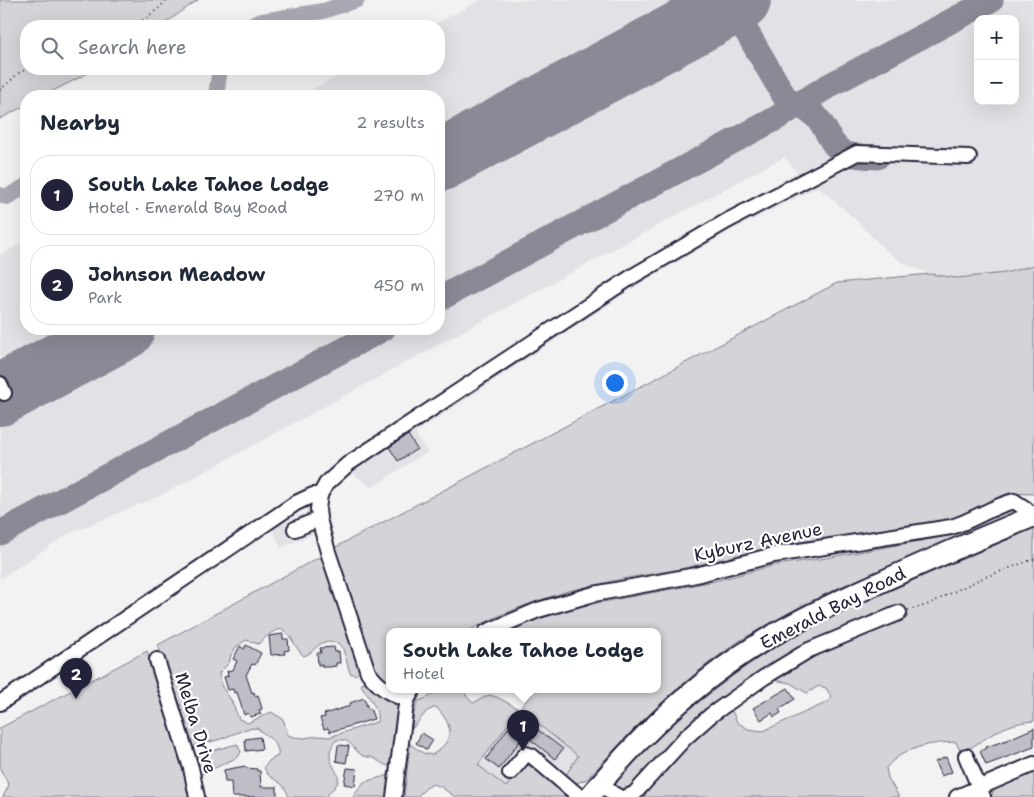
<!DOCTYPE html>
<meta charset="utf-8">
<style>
:root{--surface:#fff;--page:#f2f2f3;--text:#1f2937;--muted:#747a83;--line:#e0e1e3;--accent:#22223b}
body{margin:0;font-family:"Shantell Sans",sans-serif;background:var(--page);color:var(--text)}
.controls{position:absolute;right:15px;top:15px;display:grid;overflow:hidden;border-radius:10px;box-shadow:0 5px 20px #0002}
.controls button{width:45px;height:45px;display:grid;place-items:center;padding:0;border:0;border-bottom:1px solid var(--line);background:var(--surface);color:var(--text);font:25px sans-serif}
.you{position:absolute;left:614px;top:382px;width:18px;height:18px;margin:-12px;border:4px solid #fff;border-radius:50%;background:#1a73e8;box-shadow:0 0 0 8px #1a73e833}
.badge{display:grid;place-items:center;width:32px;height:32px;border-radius:50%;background:var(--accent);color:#fff;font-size:16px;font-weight:700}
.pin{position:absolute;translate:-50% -41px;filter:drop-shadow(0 1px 2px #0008)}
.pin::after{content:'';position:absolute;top:26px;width:18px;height:15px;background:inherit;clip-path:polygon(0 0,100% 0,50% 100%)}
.popup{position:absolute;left:386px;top:628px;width:275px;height:65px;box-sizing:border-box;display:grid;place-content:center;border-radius:10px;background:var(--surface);filter:drop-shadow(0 1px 4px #0005);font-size:16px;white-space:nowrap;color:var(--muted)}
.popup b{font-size:19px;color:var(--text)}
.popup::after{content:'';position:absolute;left:50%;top:100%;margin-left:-10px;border:10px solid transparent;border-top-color:var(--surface)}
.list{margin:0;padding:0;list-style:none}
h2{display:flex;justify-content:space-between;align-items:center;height:65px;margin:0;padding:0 20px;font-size:21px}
h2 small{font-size:16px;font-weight:400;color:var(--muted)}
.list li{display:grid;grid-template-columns:32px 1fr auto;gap:15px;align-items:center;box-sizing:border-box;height:80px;margin:0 10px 10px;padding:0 10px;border:1px solid var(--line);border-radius:20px}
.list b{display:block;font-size:19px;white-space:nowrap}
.list p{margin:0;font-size:16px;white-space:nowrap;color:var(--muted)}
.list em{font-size:16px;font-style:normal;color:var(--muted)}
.icon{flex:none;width:28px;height:28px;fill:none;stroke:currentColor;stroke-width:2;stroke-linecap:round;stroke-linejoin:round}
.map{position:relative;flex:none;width:1034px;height:797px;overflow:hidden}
.search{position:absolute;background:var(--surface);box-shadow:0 5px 20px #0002;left:20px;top:20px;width:425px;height:55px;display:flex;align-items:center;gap:12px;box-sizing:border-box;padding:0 18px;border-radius:20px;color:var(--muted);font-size:19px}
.panel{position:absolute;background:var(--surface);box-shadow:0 5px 20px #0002;left:20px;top:90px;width:425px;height:245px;border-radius:20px}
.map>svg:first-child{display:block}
</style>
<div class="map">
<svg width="1034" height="797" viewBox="0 0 1034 797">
<rect width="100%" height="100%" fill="#f2f2f3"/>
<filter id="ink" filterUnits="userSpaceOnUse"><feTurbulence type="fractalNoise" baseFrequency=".02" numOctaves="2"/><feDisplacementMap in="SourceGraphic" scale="10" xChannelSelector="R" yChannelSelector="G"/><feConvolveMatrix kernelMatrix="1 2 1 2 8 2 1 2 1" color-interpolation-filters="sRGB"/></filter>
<g filter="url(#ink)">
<g fill="#e2e2e6" fill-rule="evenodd">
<path d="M481 0H1034V265L1005 273 957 278 930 274 903 263 883 248 852 216 818 187 732 230 638 285 415 433 427 452 371 488 353 473 339 483 328 497 325 510 334 548 323 555 313 534 281 548 272 528 306 513V497L321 476 334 465 627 272 721 215 797 172 784 157 160 496 68 534 0 579V255L26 241V329H439V96H299L351 69H439V26H431ZM978 19H1015V101H978Z"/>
<path d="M521 714 528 716 579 756 557 787 531 766 506 787 478 765 515 715Z"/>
</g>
<g fill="#d3d3d8" stroke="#7a7a8a">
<path d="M0 0H198L161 26H26V69H96L43 96H26V105L0 119Z"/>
<path d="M1034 265V494L1009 493 969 513 946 521 892 532 866 533 794 543 680 569 622 579 568 591 526 605 496 617 466 632H389V684L377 671 369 655 334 548 837 283 930 274 957 278 1005 273Z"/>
<path d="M1012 509 1014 514 902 563 842 586 801 606 739 641 706 665 668 697 630 733 587 779 577 783 564 778 578 756 528 716 515 715 478 765 506 787 523 764C539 767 556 785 566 797H455L441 787 433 784 426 788 417 797H404L410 744 423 753 432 755C455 740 454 726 436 707L427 711 412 729 414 713 418 701 427 698 438 690H464L467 697 473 703 489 695 497 697 519 709 532 694 529 690H657V632H507L542 618 576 607 715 581 776 565 826 558 936 538 964 529Z"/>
<path d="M1034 527V721C1001 723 988 739 961 753L956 742C930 743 903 747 886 768L888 778 899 797H642L651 784 696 736 731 709 737 722 748 729 763 731 828 702 831 696 826 688 819 686 807 693 790 683 773 680 789 658 634 786 626 791 619 789 615 786 624 772 678 718 739 671 778 645 891 588Z"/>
<path d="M323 555 361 671 355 675 350 673 343 649 338 643C313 639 320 650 304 656 295 649 293 636 282 629 271 631 266 637 258 644L246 640 236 647 231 655 229 663 219 673 222 687 231 700 239 719 248 723 271 712 283 719 288 735 293 737 304 738 318 736 329 737 377 722C380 709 367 695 361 685L366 680 376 693 384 699 398 706V710L390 766C382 765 381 762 375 759 372 757 367 757 363 756 352 750 353 738 336 740 320 760 341 770 338 781 337 786 329 792 326 797H289C287 792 285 787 280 783 272 777 267 777 264 767L270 760 278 756C280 742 266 736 257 728L246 729 221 739 190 747 158 645Z"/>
<path d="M147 651 186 781 189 797H3L9 785 0 769V728Z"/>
<path d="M237 744 241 752 238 757 200 775 194 756Z"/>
<path d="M1034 771V797H991C995 782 1020 777 1034 771Z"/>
<path d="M389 775 386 797H353L364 782Z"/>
</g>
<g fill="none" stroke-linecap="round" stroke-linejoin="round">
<g stroke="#a8a8b2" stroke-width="16">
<path d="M253 26 257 22 323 11 357 0"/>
<path d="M216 96 220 69"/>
<path d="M0 195 7 197 26 186"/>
</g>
<g stroke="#8a8a97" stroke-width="25">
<path d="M731 5 786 99C797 104 811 110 819 120 828 131 831 147 845 153 855 157 867 156 877 157"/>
<path d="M439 299 775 119 830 85 991 0"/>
<path d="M0 533 383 329"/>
</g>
<g stroke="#8a8a97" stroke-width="62">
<path d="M439 161 740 0"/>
<path d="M0 395 124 329"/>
</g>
</g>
<g fill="#bebec6" stroke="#22223b">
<path d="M408 435 417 449 398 461 389 447Z"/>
<path d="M283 634V639H288L289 650 284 651 285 654 271 655 269 636Z"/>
<path d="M246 645 261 653 255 665 252 664 246 675 252 693 254 692 255 696 258 695 262 709 259 710 261 714 250 717 248 713 244 715 237 692 234 693 233 689 228 690 224 677 228 676 227 671 233 670 237 661 233 659 240 646 244 649Z"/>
<path d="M334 647 335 652 339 651 340 663H336V666L329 667H322V664L318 665 317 653H321L320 648Z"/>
<path d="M788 688 795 699 779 709 781 713 774 717 772 713 761 720 753 708Z"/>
<path d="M364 698 368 709 370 708 374 719 330 732 328 728 324 729 320 718 325 717 324 714 350 706V703Z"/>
<path d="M533 726 563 749 555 759 526 736Z"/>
<path d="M508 728 522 738 499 769 486 759Z"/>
<path d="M1034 728V747L986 765 980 751 987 748 986 747 1007 740Z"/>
<path d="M422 733 433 740 427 750 416 743Z"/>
<path d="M260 737 262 749 246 751 245 739Z"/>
<path d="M338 745 349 746 346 763 336 761Z"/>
<path d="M946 757 952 772 941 776 935 762Z"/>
<path d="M245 766 246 768 257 769V771H260L261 787H277V797H232L231 782H225L224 770Z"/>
<path d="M347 768 357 769 355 786 344 784Z"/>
</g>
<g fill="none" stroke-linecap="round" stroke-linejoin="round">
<defs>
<g id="minor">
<path d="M0 384 4 393"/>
<path d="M295 529 319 519"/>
<path d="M486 632 538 610 594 594 696 575 774 555 951 527C973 521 992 506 1014 501L1026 509 1030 517"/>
<path d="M157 660 191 768 197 797"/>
<path d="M407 700C391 694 378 687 368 672L328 552 319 519 318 509 320 495 326 484 348 464 633 276 727 221 857 153 969 157"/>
<path d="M0 703 296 503 313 495H320"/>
<path d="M966 756 983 797"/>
<path d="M510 773 526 754 532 756 580 797"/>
<path d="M601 783 612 793 619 797"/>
<path d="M394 797 405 711 407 700 413 690"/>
<path d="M626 797 634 794 685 738 711 715 763 678 809 650 899 613"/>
<path d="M957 797 1034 764"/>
</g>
<path id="highway" d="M589 797C639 736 696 682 763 641 799 619 836 602 874 585 927 561 981 538 1034 516"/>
</defs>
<use href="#minor" stroke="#22223b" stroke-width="18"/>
<use href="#highway" stroke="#22223b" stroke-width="24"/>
<g stroke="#22223b" stroke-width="2" stroke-dasharray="1 4" stroke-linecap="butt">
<path d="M134 26 157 10 167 0"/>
<path d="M0 90 20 72 28 69"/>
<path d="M908 610 927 605 980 579 1034 559"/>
</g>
<use href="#minor" stroke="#fff" stroke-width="14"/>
<use href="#highway" stroke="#fff" stroke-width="20"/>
</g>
</g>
<g text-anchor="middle" stroke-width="4.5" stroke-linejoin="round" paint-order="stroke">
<g font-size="18" fill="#22223b" stroke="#fff">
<text transform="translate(758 542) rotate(-12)" y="6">Kyburz Avenue</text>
<text transform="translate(833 608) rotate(-27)" y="6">Emerald Bay Road</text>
<text transform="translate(196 723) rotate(73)" y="6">Melba Drive</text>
</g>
</g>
</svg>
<div class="controls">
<button>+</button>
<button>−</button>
</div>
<div class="you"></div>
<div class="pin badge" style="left:523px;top:751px">1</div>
<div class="popup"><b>South Lake Tahoe Lodge</b>Hotel</div>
<div class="pin badge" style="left:76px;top:699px">2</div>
<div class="search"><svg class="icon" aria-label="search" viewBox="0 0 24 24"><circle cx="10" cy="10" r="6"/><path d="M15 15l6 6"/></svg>Search here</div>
<section class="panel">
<h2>Nearby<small>2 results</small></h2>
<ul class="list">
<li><span class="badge">1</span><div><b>South Lake Tahoe Lodge</b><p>Hotel · Emerald Bay Road</p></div><em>270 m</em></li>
<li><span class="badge">2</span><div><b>Johnson Meadow</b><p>Park</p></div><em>450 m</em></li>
</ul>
</section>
</div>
